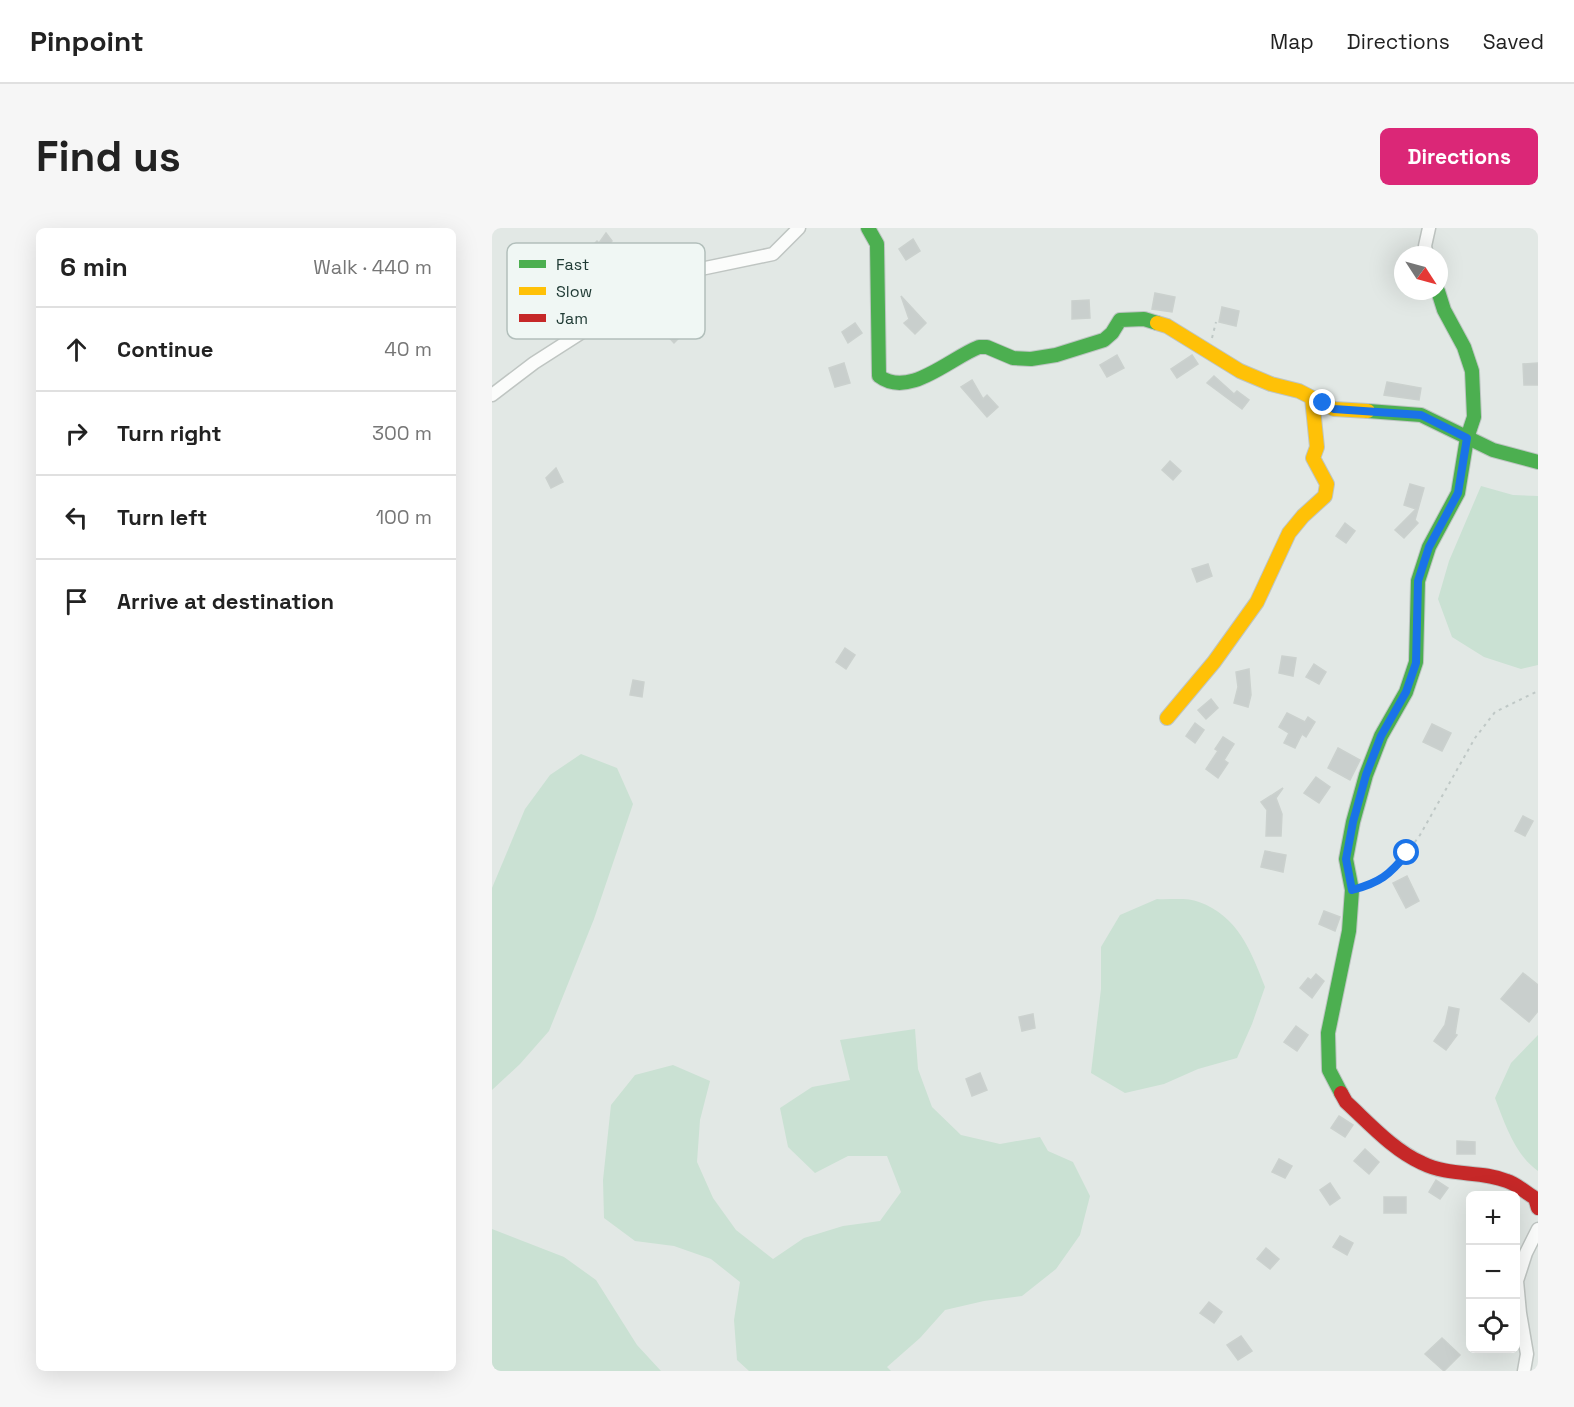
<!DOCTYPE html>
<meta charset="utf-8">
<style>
:root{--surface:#fff;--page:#f6f6f6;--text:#222;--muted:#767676;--line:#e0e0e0;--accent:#db2777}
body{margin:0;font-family:"Space Grotesk",sans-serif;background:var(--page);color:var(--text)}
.controls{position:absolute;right:18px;bottom:18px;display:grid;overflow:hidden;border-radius:9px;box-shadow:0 6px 24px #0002}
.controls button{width:54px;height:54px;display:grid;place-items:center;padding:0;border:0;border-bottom:2px solid var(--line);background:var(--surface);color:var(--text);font:30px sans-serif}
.compass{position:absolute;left:902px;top:18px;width:54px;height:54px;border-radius:50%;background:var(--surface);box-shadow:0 6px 24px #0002;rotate:126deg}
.stop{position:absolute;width:18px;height:18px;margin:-14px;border:4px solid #1a73e8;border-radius:50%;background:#fff}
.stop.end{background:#1a73e8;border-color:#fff;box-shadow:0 2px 6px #0008}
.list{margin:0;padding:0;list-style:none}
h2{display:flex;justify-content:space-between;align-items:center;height:78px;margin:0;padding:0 24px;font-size:26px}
h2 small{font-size:20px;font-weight:400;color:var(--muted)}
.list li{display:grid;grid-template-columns:39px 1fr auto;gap:18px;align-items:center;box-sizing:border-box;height:84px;padding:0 24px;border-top:2px solid var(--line)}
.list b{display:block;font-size:22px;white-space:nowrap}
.list em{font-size:20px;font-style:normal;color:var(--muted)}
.icon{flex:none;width:33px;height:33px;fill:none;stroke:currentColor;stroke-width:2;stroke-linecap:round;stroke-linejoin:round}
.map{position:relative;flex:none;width:1046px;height:1143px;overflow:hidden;border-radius:9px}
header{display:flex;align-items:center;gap:36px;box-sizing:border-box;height:84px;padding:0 30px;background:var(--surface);border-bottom:2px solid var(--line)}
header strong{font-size:28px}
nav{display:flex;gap:33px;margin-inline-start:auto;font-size:21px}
.intro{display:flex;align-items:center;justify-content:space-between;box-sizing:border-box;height:144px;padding:0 36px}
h1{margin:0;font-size:42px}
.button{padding:15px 27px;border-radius:9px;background:var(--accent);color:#fff;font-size:21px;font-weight:700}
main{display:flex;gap:36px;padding:0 36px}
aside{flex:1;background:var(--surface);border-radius:9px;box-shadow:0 6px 24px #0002}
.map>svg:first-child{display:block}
</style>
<header>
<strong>Pinpoint</strong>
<nav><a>Map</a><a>Directions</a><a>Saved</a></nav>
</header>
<div class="intro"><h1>Find us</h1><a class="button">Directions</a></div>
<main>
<aside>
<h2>6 min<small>Walk · 440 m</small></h2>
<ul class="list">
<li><svg class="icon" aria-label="ahead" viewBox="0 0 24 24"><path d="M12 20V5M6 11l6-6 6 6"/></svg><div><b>Continue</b></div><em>40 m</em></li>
<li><svg class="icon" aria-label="right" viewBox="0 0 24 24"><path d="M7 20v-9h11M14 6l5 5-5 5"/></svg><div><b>Turn right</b></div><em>300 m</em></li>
<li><svg class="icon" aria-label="left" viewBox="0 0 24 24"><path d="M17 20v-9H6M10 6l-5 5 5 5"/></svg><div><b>Turn left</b></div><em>100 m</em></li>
<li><svg class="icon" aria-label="arrive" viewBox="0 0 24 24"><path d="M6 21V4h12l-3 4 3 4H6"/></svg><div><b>Arrive at destination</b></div></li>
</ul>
</aside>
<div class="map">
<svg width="1046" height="1143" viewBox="0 0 1046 1143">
<rect width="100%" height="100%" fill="#e2e8e5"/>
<g fill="#cae1d3">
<path d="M989 258 1021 267 1046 268V437L1029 441 992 429 960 409 946 371 957 333Z"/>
<path d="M89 526 125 540 141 576 102 691 57 803 28 836 0 862V660L33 581 58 547Z"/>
<path d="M665 671C677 672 695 669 707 674 746 688 759 723 773 759L760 796 745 830 706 841 672 856 633 865 599 845 609 761V719L628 687Z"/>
<path d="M423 801 426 841 440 879 469 907 508 916 548 909 556 923 581 934 598 968 588 1007 564 1041 530 1068 492 1073 453 1082 428 1110 395 1139 399 1143H257L245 1132 242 1092 248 1054 219 1031 182 1018 143 1013 112 990 111 952 119 877 143 847 181 837 218 853 208 892 205 934 221 970 244 1002 281 1031 312 1010 351 998 388 993 409 964 395 928H356L323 945 296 919 288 880 320 859 358 852 348 812Z"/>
<path d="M1046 807V943C1023 927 1013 896 1003 870L1019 835Z"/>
<path d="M0 1001 72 1029 104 1052 145 1117 169 1143H0Z"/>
</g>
<g fill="#c9cfcd" stroke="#cbd1ce" stroke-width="1.5">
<path d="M114 5 120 13 108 26 106 25 101 28 99 26 102 22 99 19 105 13 107 15Z"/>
<path d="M421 11 428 23 414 32 407 21Z"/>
<path d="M663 65 683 69 680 84 660 81Z"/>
<path d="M409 68 434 95 423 106 412 95 417 91Z"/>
<path d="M597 72 598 90 580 91V73Z"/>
<path d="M730 79 747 83 744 98 727 94Z"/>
<path d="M182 93 193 104 182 115 171 103Z"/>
<path d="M363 95 370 105 356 115 350 104Z"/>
<path d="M625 127 632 140 615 149 608 137Z"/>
<path d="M700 127 706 136 685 150 679 141Z"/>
<path d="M352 135 358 155 343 159 337 140Z"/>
<path d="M1046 135V157H1032L1031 136Z"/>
<path d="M722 148 742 166 745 163 757 172 750 181 715 155Z"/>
<path d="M480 152 491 171 495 167 506 179 495 189 469 159Z"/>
<path d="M895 154 929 160 927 172 892 167Z"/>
<path d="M678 233 689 243 681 252 670 242Z"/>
<path d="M64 240 71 254 59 260 54 250Z"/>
<path d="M918 256 932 260 923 292 926 295 912 310 903 302 924 281 912 277Z"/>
<path d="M853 295 863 303 854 315 844 308Z"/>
<path d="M716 336 720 348 705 354 700 341Z"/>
<path d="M353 420 363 427 354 441 344 434Z"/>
<path d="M790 428 804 430 801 448 787 445Z"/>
<path d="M822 436 834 444 827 456 814 449Z"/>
<path d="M757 441 759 467 756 479 742 475 746 459 744 444Z"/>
<path d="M141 452 152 454 150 469 138 467Z"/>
<path d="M719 471 726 480 714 491 706 482Z"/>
<path d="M795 485 813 494 816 489 823 494 814 509 810 506 803 520 792 515 797 505 787 499Z"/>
<path d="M703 495 712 502 703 515 694 508Z"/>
<path d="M940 496 959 505 950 523 931 514Z"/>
<path d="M731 509 742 516 732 532 736 535 726 550 714 541 726 523 723 521Z"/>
<path d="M846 520 868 532 858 552 836 540Z"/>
<path d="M824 549 838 559 827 575 812 565Z"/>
<path d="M791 560 784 570 790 586 789 608H774L775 582 769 574Z"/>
<path d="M1031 588 1041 593 1033 608 1023 603Z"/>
<path d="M773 623 794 627 791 644 769 639Z"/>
<path d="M915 648 927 673 914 680 901 655Z"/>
<path d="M832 683 848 689 843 703 827 696Z"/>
<path d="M1031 745 1046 757V783L1037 794 1009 771Z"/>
<path d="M824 746 832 753 820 770 808 760 816 750 819 752Z"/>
<path d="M957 779 967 781 963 806 965 807 954 822 942 813 953 797Z"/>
<path d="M541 786 543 800 530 803 527 789Z"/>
<path d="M804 798 816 807 805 823 792 814Z"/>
<path d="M488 845 495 862 480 868 474 851Z"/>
<path d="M847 888 861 897 853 909 839 900Z"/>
<path d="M965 913 983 914V926H965Z"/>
<path d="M873 921 887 934 877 946 862 933Z"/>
<path d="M787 931 800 938 793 950 780 944Z"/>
<path d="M944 952 956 960 948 971 937 964Z"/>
<path d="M838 955 848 970 838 977 828 962Z"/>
<rect x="892" y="969" width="22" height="16"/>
<path d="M848 1008 861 1015 855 1027 841 1019Z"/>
<path d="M774 1020 787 1031 778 1041 765 1031Z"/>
<path d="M717 1074 730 1084 722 1095 708 1085Z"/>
<path d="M749 1108 760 1123 746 1132 735 1117Z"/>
<path d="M950 1110 968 1127 952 1143 933 1126Z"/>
</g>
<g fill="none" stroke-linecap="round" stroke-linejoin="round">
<defs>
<g id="street">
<path d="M935 27 933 18 937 0"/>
<path d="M0 167 42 135 117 87 199 43 281 26 307 0"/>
<path d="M1032 1143 1035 1126 1028 1085 1025 1053 1034 1025 1046 1001"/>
</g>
<g id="fast">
<path d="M376 0 385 16 387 148C417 171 458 130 487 119H495L521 130 539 131 564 127 612 112 620 105 628 92 652 91 665 95"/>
<path d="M876 183 929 187 1001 222 1046 234"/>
<path d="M849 865 837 842 836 805 857 703 860 662 854 631 861 594 874 547 889 508 914 464 924 434 926 353 937 319 966 265 975 210 982 189 980 143 972 119 952 82 946 63"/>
</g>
<g id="slow">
<path d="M665 95 675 98 748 143 779 156 807 163 842 181 876 183"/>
<path d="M675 490 722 434 765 374 797 305 811 288 833 268 835 256 821 230 825 219 820 170"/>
</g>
<path id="jam" d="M849 865 854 874C877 895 901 922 930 935 958 949 988 942 1015 953 1025 956 1034 965 1043 970L1046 980"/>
</defs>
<use href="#street" stroke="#bfc5c2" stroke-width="15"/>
<use href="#fast" stroke="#bec5c3" stroke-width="16"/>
<use href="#slow" stroke="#bec5c3" stroke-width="16"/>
<use href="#jam" stroke="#bec5c3" stroke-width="16"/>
<g stroke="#bfc8c6" stroke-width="2" stroke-dasharray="3 4.5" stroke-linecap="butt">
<path d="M720 110 724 94"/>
<path d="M874 658 881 656 902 643 928 607 983 510 1003 484 1046 463"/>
</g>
<use href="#street" stroke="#fbfcfb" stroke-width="12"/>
<use href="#fast" stroke="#4caf50" stroke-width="14"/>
<use href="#slow" stroke="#ffc107" stroke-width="14"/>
<use href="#jam" stroke="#c62828" stroke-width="14"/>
</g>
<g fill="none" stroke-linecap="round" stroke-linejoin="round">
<path stroke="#1a73e8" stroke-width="8" d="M831 175 842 181 929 187 975 210 966 265 937 319 926 353 924 435 914 464 889 508 874 547 861 594 854 631 860 662C887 655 898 647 915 625"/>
</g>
<rect x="15" y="15" width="198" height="96" rx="9" fill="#f0f7f4" stroke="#b2bfbb" stroke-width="1.5"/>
<rect x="27" y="32" width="27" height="8" fill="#4caf50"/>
<rect x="27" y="59" width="27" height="8" fill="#ffc107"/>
<rect x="27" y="86" width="27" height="8" fill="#c62828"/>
<g font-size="16" fill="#203b35">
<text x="64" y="42">Fast</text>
<text x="64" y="69">Slow</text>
<text x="64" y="96">Jam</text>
</g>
</svg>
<div class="controls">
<button>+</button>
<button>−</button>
<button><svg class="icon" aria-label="locate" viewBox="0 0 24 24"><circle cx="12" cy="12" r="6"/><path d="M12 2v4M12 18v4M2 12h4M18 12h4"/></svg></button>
</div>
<svg class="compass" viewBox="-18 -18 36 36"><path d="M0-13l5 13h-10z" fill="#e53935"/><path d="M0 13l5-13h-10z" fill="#767676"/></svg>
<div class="stop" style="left:915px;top:625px"></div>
<div class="stop end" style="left:831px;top:175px"></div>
</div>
</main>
